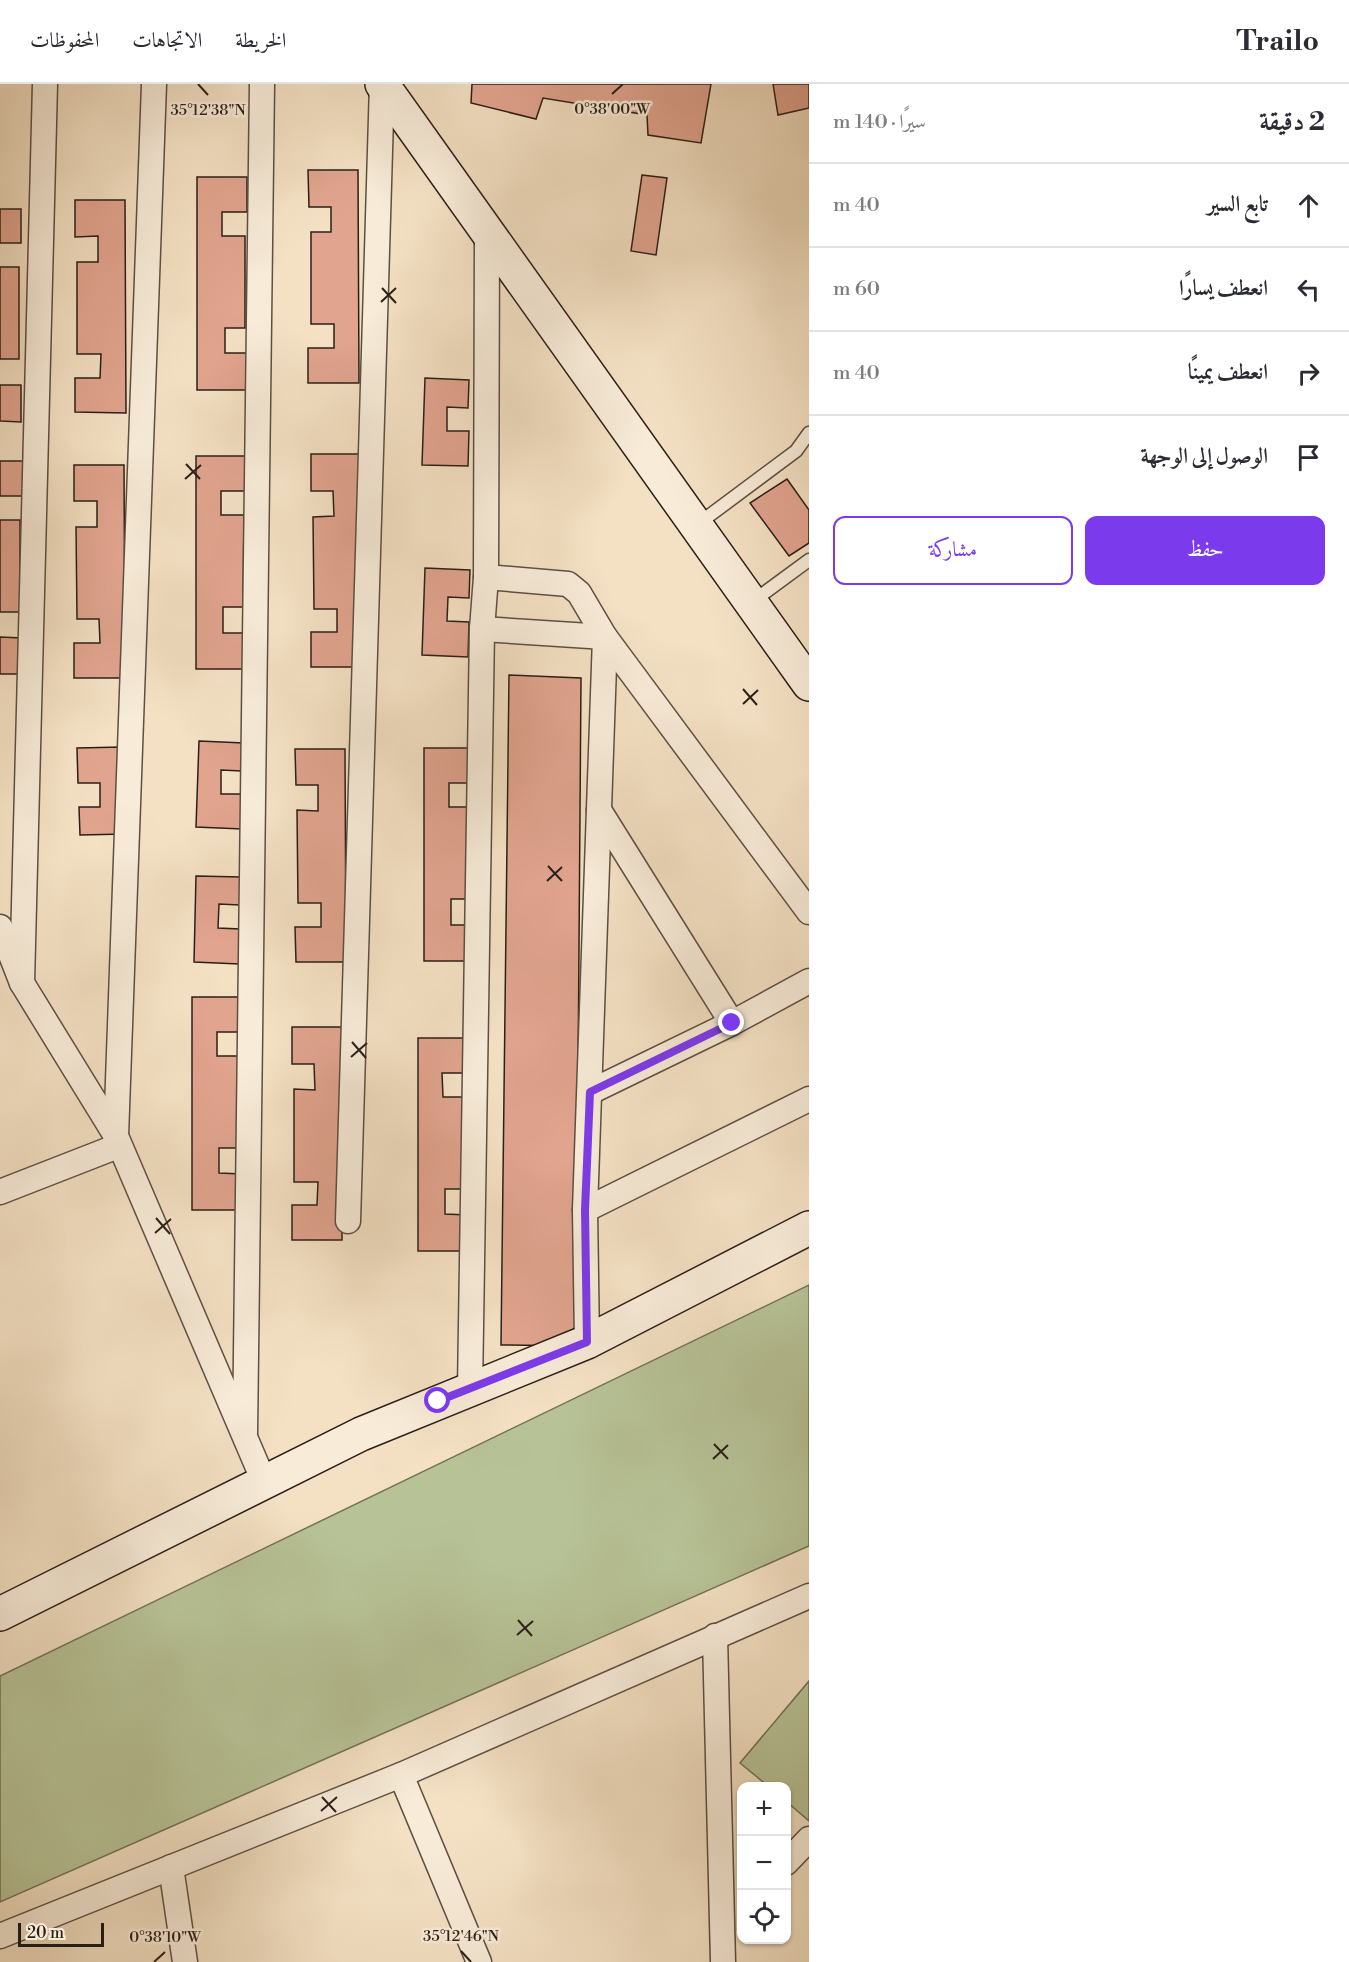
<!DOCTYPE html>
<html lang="ar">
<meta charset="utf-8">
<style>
:root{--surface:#fff;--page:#f7f7f7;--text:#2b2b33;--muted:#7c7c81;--line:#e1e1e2;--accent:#7c3aed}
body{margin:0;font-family:"Libre Bodoni",Amiri,serif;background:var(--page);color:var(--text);direction:rtl}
.controls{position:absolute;right:18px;bottom:18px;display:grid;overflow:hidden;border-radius:12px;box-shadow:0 2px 4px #0004}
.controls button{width:54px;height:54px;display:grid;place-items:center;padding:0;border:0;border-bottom:2px solid var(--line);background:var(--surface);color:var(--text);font:30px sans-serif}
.scale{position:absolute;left:18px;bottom:15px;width:86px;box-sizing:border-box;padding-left:6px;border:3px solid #2a1f17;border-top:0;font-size:16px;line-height:21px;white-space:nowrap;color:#2a1f17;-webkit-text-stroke:4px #f8ecd9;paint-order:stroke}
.stop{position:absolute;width:18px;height:18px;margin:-14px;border:4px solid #7c3aed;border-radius:50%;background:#fff}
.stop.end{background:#7c3aed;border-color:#fff;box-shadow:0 2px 6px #0008}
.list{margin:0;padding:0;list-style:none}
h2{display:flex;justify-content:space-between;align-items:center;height:78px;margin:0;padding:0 24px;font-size:26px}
h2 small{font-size:20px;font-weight:400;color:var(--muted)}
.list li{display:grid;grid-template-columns:39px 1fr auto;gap:18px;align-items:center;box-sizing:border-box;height:84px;padding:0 24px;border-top:2px solid var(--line)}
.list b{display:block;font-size:22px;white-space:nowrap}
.list em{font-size:20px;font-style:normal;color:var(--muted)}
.actions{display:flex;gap:12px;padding:18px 24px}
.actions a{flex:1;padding:14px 0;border:2px solid var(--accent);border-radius:12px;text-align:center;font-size:21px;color:var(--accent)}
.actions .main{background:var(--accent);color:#fff}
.icon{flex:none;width:33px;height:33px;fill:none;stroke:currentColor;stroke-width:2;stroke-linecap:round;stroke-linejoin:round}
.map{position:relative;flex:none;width:809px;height:1878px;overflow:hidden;direction:ltr}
header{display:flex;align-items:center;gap:36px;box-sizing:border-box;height:84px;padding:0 30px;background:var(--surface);border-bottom:2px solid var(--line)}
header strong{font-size:28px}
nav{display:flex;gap:33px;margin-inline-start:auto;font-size:21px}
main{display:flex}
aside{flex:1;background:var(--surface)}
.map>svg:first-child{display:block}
</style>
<header>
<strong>Trailo</strong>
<nav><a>الخريطة</a><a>الاتجاهات</a><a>المحفوظات</a></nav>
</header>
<main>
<aside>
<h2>2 دقيقة<small>سيرًا · 140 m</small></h2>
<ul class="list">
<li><svg class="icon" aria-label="ahead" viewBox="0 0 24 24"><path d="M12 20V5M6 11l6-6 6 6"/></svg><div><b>تابع السير</b></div><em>40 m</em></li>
<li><svg class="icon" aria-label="left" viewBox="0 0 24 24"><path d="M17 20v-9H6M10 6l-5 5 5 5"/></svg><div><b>انعطف يسارًا</b></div><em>60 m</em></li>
<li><svg class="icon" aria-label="right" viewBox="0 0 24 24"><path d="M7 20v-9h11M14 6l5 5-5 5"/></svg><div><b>انعطف يمينًا</b></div><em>40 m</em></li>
<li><svg class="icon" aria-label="arrive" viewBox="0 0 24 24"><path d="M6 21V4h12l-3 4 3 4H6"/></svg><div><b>الوصول إلى الوجهة</b></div></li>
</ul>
<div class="actions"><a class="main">حفظ</a><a>مشاركة</a></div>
</aside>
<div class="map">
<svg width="809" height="1878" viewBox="0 0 809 1878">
<rect width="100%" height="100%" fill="#f4e1c4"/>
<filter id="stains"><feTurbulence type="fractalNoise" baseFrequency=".00333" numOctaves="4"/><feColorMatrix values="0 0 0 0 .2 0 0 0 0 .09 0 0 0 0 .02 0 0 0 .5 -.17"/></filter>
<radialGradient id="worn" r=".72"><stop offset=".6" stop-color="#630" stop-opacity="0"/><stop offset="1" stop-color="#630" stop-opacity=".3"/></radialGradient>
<g fill="#b7c397" stroke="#707157" stroke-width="1.5">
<path d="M809 1201V1462L0 1818V1592Z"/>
<path d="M809 1597V1737L787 1718 786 1702H768L740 1679Z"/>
</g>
<g fill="#e1a48f" stroke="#2a1f17" stroke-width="1.5">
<path d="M472 0H711L701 59 648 51 647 31 543 14 536 35 471 19Z"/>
<path d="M773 0H809V24L778 31Z"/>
<path d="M308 86H358L359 299H308V264H334V240H311V148H331V123H309Z"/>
<path d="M642 91 667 94 656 171 631 167Z"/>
<path d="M197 93H247V128H222V152H245V244H225V269H247V306H197Z"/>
<path d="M75 116H125L126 329 75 328V294H100L101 270H77V178H98V152L75 153Z"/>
<rect x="0" y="125" width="21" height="34"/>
<rect x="0" y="183" width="19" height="92"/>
<path d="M425 294 469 296 468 324 447 323V347H469L468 382 422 381Z"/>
<path d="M0 301H21V338L0 337Z"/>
<path d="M311 370H361L362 583H311V548H337V525H314L313 433 334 432 333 407H311Z"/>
<path d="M196 372H246V407H221V431H244L243 523H223V549H245L246 585H196Z"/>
<rect x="0" y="377" width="23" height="35"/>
<path d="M74 381H124L125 594H74V559H100L99 535H77L76 443H97V417H74Z"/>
<path d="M787 395 809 426V459L789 472 750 419Z"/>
<rect x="0" y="436" width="20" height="92"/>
<path d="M425 484 470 486 469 514 448 513 447 537 469 538 468 573 422 571Z"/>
<path d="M0 553 22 554V590H0Z"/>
<path d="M509 591 581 594 576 1262 501 1261Z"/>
<path d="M199 657 244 659 242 687 221 686V710H243L242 745 196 743Z"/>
<path d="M122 663 125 750 80 751 79 723H100V699H78L77 664Z"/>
<path d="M424 664H475V699H449V723H472V815H451V841H474V877H424Z"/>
<path d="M295 665H345L346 878H296L295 843H321V819H298L297 726 318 727V701H296Z"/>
<path d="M196 792 241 793 240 821 219 820 218 844 240 845 239 880 194 878Z"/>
<path d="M192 913H242V948H217V972H240V1064H219V1089L242 1090V1126H192Z"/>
<path d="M292 943H342V1156H292V1121H317L318 1098H294V1005L315 1006 314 980H292Z"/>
<path d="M418 954H468V989H442L443 1013H466V1105H445V1130L468 1131V1167H418Z"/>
</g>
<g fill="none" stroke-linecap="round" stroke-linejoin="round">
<defs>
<g id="service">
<path d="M698 440 796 367 809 349"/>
<path d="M752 518 809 476"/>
</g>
<g id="minor">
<path d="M486 493 568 500 579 509 605 553 585 1126 587 1258"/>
<path d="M482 545 605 553 809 828"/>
<path d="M599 726 732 939"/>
<path d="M0 843 22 899 116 1052 265 1400"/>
<path d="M22 899 45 0"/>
<path d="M590 1008 732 939 809 897"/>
<path d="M116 1052 154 0"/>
<path d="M0 1108 118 1062"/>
<path d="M585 1126 809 1015"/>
<path d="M348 1137 382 0"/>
<path d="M470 1305 482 545 486 493 487 149"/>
<path d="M245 1349 262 0"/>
<path d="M715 1552 723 1878"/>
<path d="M401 1691 479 1878"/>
<path d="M786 1779 809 1755"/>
<path d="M171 1783 185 1878"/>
<path d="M0 1852 401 1691 809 1512"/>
</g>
<g id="secondary">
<path d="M382 0 809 600"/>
<path d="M0 1530 361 1350 587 1258 809 1144"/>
</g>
</defs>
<use href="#service" stroke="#5c5042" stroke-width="15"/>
<use href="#minor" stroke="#5c5042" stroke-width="27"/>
<use href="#secondary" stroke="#2a1f17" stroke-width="36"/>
<use href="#service" stroke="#f8ecd9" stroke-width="12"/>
<use href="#minor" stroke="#f8ecd9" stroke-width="24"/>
<use href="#secondary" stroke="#f8ecd9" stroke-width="33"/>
</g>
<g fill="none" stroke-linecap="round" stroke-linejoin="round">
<path stroke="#7c3aed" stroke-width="8" d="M438 1317 587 1258 585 1126 590 1008 732 939"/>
</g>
<path fill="none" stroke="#2a1f17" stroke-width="2" d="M198 0 208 11M612 10 623 0M382 204 396 219M381 218 396 204M186 380 200 395M185 395 201 381M743 605 757 621M743 620 758 606M548 782 562 797M547 797 562 783M352 958 366 974M351 973 367 959M156 1134 170 1150M155 1149 171 1135M714 1360 728 1375M713 1375 728 1361M518 1536 532 1552M517 1551 533 1537M322 1713 336 1728M321 1727 337 1713M461 1867 471 1878M154 1878 165 1868"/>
<g font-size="15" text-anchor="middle" fill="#2a1f17" stroke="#f8ecd9" stroke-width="5" stroke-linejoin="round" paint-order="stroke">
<text x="612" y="30">0°38'00"W</text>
<text x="208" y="31">35°12'38"N</text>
<text x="461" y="1857">35°12'46"N</text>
<text x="165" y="1858">0°38'10"W</text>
</g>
<rect width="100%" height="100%" filter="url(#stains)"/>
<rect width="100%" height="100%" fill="url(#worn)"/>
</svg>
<div class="controls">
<button>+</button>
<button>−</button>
<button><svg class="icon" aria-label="locate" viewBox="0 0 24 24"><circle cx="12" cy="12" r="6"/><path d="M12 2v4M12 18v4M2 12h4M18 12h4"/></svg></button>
</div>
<div class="scale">20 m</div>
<div class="stop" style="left:438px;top:1317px"></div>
<div class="stop end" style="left:732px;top:939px"></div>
</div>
</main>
